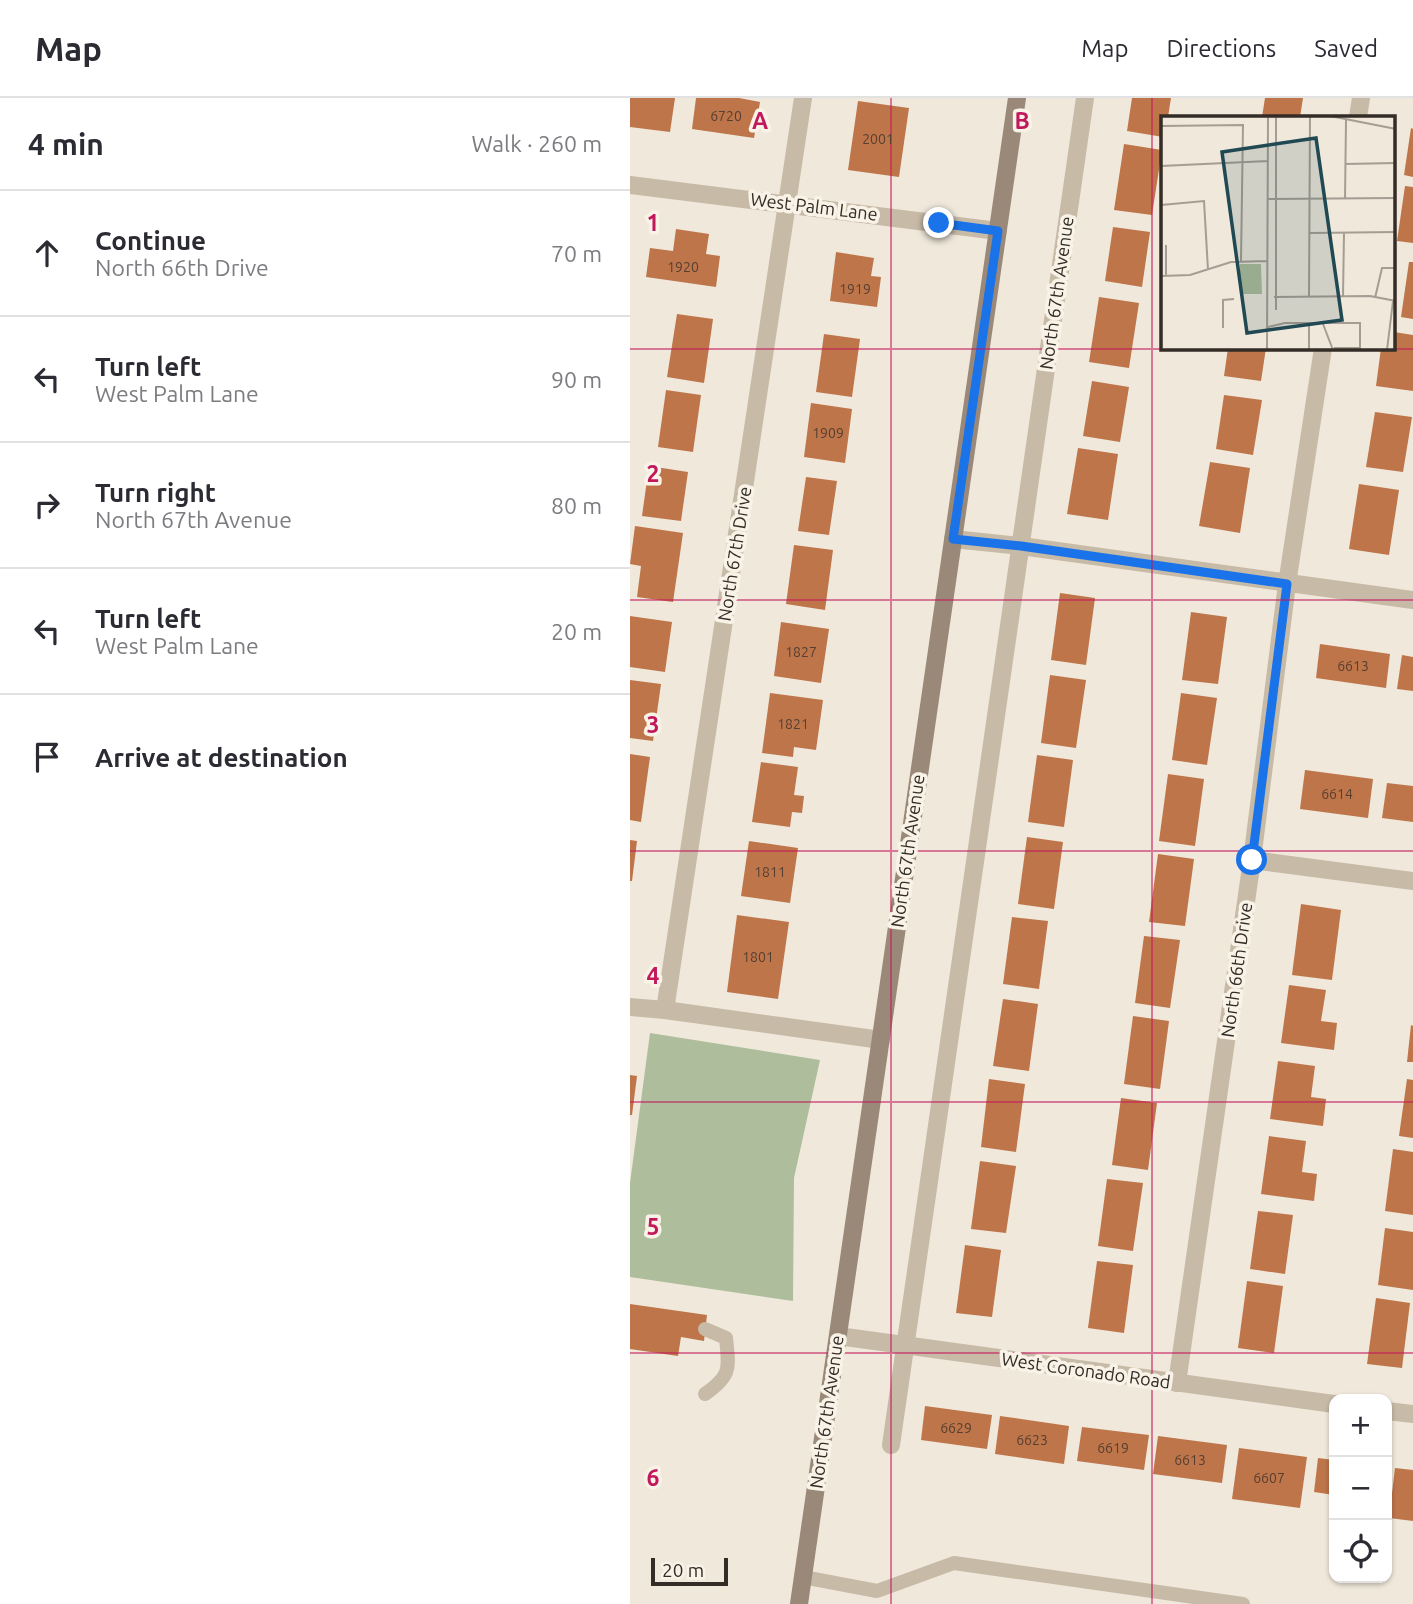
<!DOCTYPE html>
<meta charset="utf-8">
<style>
:root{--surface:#fff;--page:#f2f2f3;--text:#2b2b33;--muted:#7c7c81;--line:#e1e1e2}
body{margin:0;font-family:Ubuntu,sans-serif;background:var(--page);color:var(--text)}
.controls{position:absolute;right:21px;bottom:21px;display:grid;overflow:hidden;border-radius:14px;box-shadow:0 2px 5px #0004}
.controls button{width:63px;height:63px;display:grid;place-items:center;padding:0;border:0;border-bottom:2px solid var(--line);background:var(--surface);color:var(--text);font:35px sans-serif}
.scale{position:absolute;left:21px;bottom:18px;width:77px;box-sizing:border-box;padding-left:7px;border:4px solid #342d27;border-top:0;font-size:19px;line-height:24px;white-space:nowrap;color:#342d27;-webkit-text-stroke:5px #f8f2e7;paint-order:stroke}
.stop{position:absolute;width:21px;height:21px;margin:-16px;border:5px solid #1a73e8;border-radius:50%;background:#fff}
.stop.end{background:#1a73e8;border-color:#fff;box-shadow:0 2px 7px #0008}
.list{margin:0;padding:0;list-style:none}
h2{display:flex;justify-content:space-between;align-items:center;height:91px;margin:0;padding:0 28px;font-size:30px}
h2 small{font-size:23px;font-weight:400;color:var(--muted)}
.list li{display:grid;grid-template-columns:46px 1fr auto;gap:21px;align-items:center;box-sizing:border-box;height:126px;padding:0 28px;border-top:2px solid var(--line)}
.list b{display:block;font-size:26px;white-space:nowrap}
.list p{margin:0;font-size:23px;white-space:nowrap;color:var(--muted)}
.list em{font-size:23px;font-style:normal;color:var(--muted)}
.icon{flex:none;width:38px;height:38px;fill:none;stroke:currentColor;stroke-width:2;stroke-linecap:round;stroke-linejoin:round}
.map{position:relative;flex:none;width:783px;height:1506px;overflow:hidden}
header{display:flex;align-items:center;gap:42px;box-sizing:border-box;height:98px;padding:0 35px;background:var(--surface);border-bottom:2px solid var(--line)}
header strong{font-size:33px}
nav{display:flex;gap:38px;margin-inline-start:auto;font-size:24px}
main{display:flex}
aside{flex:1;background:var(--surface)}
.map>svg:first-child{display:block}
</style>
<header>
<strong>Map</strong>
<nav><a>Map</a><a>Directions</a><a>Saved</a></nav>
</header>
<main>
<aside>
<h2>4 min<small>Walk · 260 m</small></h2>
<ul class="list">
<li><svg class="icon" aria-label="ahead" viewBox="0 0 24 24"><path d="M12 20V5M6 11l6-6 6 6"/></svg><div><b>Continue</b><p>North 66th Drive</p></div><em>70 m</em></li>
<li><svg class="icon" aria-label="left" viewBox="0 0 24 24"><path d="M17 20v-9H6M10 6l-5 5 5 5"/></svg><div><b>Turn left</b><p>West Palm Lane</p></div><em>90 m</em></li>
<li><svg class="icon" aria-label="right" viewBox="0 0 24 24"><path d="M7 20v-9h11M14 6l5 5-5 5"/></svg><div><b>Turn right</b><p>North 67th Avenue</p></div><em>80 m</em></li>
<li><svg class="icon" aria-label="left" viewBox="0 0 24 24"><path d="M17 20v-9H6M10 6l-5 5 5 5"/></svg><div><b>Turn left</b><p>West Palm Lane</p></div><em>20 m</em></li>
<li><svg class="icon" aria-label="arrive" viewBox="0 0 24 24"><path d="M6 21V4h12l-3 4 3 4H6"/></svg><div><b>Arrive at destination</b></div></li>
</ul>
</aside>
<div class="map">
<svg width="783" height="1506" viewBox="0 0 783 1506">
<rect width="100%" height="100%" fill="#f0e8db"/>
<path fill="#aebe9c" d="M20 935 190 962 164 1080 163 1203 0 1179V1085Z"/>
<g fill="#be754a">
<path d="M0 0H45L40 34 0 29Z"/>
<path d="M66 0H109L130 4 124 40 62 31Z"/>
<path d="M502 0H541L538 19H533V39L497 33Z"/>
<path d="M635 0H673L670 19H632Z"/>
<path d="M228 3 279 10 269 79 218 72Z"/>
<path d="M781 30 783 31V79L774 77Z"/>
<path d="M494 46 532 52 522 117 484 112Z"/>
<path d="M775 88 783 89V145L767 143Z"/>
<path d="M483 129 520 134 512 189 475 183Z"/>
<path d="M46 131 79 136 76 156 90 158 86 189 16 179 20 150 43 153Z"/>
<path d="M206 154 244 160 241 178 251 179 247 209 200 203Z"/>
<path d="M779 164H783V221L771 219Z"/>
<path d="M469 199 509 205 499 270 459 264Z"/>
<path d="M47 216 83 221 74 285 37 279Z"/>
<path d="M764 234 783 237V293L746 288 751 250H764Z"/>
<path d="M194 236 230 241 222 299 186 294Z"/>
<path d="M598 250H636L631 283 594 278Z"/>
<path d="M462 283 499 289 490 344 453 338Z"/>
<path d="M36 292 71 297 63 354 28 349Z"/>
<path d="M594 297 632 302 623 357 586 351Z"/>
<path d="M181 305 222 311 215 365 174 359Z"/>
<path d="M745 314 782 319 773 374 736 369Z"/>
<path d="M448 350 488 356 478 422 437 416Z"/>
<path d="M580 364 620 370 610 435 569 428Z"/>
<path d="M19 368 58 374 51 423 12 418Z"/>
<path d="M176 379 207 383 199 437 168 433Z"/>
<path d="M729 386 769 392 759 457 719 451Z"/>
<path d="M5 428 53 435 43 504 7 499 11 468 0 466Z"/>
<path d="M164 447 203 452 195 512 156 506Z"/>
<path d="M430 495 465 500 456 567 421 562Z"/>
<path d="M561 514 597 519 588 586 552 582Z"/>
<path d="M0 518 42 524 35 574 0 569Z"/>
<path d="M151 524 199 531 191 585 144 578Z"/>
<path d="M690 546 760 556 756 590 686 580Z"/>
<path d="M772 557 783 559V593L767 591Z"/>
<path d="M420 577 456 582 446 650 411 645Z"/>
<path d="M0 582 31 586 23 643 0 640Z"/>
<path d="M140 595 193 602 186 652 164 649 163 659 132 655Z"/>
<path d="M551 595 587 600 577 667 542 662Z"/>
<path d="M0 656 20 659 11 724 0 722Z"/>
<path d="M407 657 443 662 434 729 398 724Z"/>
<path d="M131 664 168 669 164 697 174 698 172 715 162 714 160 729 122 724Z"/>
<path d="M675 672 743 681 738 720 670 711Z"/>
<path d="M538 676 574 681 565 748 529 743Z"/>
<path d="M757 685 783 688V724L752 720Z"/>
<path d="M397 739 433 744 424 811 388 806Z"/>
<path d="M0 742 7 743 2 783H0Z"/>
<path d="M119 743 168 750 160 805 111 798Z"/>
<path d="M528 756 564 761 555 828 519 824Z"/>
<path d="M671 806 711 812 702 882 662 877Z"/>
<path d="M107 817 159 824 148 901 97 894Z"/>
<path d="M382 819 418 823 409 891 373 886Z"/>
<path d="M514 838 550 842 540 910 505 905Z"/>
<path d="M659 887 696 892 691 923 707 925 704 952 651 945Z"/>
<path d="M373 901 408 906 399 973 363 968Z"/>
<path d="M503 918 539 923 530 991 494 986Z"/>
<path d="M781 927 783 928V964H777Z"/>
<path d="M648 963 685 968 681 999 696 1001 693 1028 640 1021Z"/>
<path d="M0 977 7 978 2 1017H0Z"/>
<path d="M359 981 395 986 386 1054 351 1049Z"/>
<path d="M777 981 783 982V1040L769 1038Z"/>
<path d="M491 1000 527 1005 518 1072 482 1067Z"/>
<path d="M639 1038 676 1043 672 1074 687 1076 684 1103 631 1096Z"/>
<path d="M763 1051 783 1054V1117L755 1113Z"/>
<path d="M350 1063 386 1068 376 1135 341 1131Z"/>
<path d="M477 1081 513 1085 503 1153 468 1148Z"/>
<path d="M628 1113 663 1117 655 1176 620 1171Z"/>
<path d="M755 1130 783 1134V1192L748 1187Z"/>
<path d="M335 1147 371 1152 362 1219 326 1215Z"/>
<path d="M467 1163 503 1167 494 1235 458 1230Z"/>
<path d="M617 1183 653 1188 644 1255 608 1250Z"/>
<path d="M746 1200 780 1205 772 1270 737 1266Z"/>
<path d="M0 1206 77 1217 74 1243 51 1239 48 1258 0 1251Z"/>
<path d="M295 1308 362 1317 357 1351 291 1342Z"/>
<path d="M370 1318 439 1328 434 1366 365 1356Z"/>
<path d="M452 1329 519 1337 514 1372 447 1363Z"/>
<path d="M528 1338 597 1347 592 1385 523 1376Z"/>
<path d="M609 1350 677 1359 670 1410 602 1401Z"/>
<path d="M688 1360 704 1362V1397L684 1394Z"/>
<path d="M765 1370 783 1372V1423L759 1420Z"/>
</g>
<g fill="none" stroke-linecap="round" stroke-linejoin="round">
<g stroke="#c7baa7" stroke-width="14">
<path d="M75 1296C102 1277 99 1270 96 1240L75 1231"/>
<path d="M173 1479 247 1493 324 1465 613 1506"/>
</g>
<g stroke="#c7baa7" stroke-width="18">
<path d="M728 19 731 0"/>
<path d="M0 87 368 133"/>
<path d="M323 441 391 448 783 502"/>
<path d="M622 762 783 783"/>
<path d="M0 909 35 912 251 942"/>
<path d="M35 912 173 0"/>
<path d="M208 1238 704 1306"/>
<path d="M547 1285 622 762 657 486 693 250"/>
<path d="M757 1313 783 1316"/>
<path d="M261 1347 455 0"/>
</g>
<path stroke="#9a8979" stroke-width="18" d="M169 1506 387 0"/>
</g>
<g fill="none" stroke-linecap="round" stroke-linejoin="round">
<path stroke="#1a73e8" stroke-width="9" d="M309 125 368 133 323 441 391 448 657 486 622 762"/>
</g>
<path fill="none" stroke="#c2185b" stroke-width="2" stroke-opacity="0.55" d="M261 0V1506M522 0V1506M0 251H783M0 502H783M0 753H783M0 1004H783M0 1255H783"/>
<g text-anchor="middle" stroke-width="7" stroke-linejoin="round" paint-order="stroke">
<g font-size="14" fill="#563f30">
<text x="96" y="23">6720</text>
<text x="248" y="46">2001</text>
<text x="53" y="174">1920</text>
<text x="225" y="196">1919</text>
<text x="198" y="340">1909</text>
<text x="171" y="559">1827</text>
<text x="723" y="573">6613</text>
<text x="163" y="631">1821</text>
<text x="707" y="701">6614</text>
<text x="140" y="779">1811</text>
<text x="128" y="864">1801</text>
<text x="326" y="1335">6629</text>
<text x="402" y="1347">6623</text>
<text x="483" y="1355">6619</text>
<text x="560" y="1367">6613</text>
<text x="639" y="1385">6607</text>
</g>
<g font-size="18" fill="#342d27" stroke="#f8f2e7">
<text transform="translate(184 109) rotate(7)" y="6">West Palm Lane</text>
<text transform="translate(427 195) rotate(-82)" y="6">North 67th Avenue</text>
<text transform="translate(105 456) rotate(-81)" y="6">North 67th Drive</text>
<text transform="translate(278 753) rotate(-82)" y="6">North 67th Avenue</text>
<text transform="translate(607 872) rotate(-82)" y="6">North 66th Drive</text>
<text transform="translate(456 1273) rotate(8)" y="6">West Coronado Road</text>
<text transform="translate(197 1314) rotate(-82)" y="6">North 67th Avenue</text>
</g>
</g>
<g transform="translate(531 18)">
<rect width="234" height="234" fill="#f0e8db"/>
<path d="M79 148H100L101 178H79Z" fill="#aebe9c"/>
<path fill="none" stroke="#a59d93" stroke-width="2" d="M169 0 235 13M0 10 82 9 80 145M184 48 235 47M0 50 107 45M107 83 235 82M184 83 185 4M0 89 43 85 47 154M149 117 235 116M5 129V160M0 160 29 159 70 146 107 145M113 181 209 180 235 185M148 181 149 0M182 181 183 117M214 182 221 152H235M115 194V0M148 207V234M162 208 172 234M107 211 124 207H199V234M62 212V184L73 183M173 232H199M106 234 107 0M226 234 232 185"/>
<path fill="#204953" fill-opacity="0.15" stroke="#204953" stroke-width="3.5" d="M155 22 181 204 86 217 61 36Z"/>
<rect width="234" height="234" fill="none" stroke="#342d27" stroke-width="3.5"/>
</g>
<g font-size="23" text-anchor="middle" font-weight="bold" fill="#c2185b" stroke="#f8f2e7" stroke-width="7" stroke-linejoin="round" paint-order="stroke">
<text x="130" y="31">A</text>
<text x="392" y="31">B</text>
<text x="23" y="133">1</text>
<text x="23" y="384">2</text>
<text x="23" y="635">3</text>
<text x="23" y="886">4</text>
<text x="23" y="1137">5</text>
<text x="23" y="1388">6</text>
</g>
</svg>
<div class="controls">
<button>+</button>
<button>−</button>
<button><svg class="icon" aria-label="locate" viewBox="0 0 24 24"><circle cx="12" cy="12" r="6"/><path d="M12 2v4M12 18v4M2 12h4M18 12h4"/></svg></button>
</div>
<div class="scale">20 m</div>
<div class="stop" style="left:622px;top:762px"></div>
<div class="stop end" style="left:309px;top:125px"></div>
</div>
</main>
